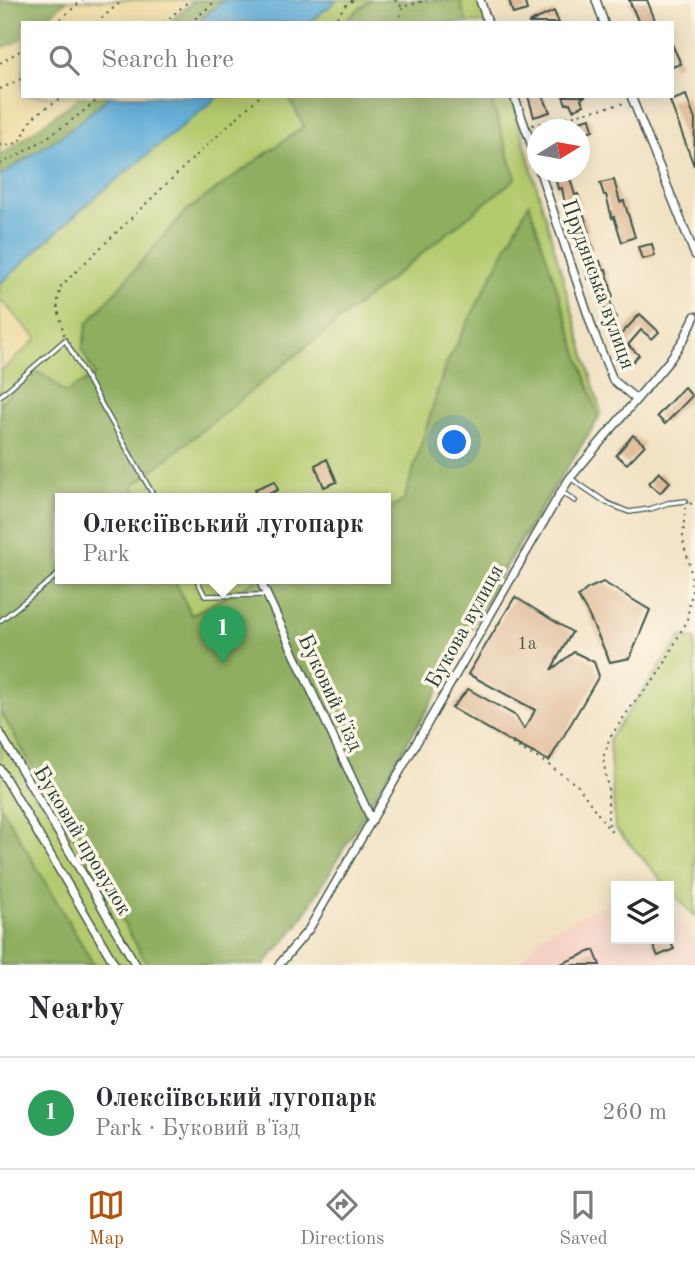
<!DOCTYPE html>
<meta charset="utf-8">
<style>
:root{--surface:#fff;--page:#f2f2f3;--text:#2b2b33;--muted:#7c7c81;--line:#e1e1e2;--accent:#b45309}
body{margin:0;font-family:"Old Standard TT",serif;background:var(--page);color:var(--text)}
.controls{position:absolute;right:21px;bottom:21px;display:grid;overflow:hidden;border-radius:0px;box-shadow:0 4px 18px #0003}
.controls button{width:63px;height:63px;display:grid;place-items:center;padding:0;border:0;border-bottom:2px solid var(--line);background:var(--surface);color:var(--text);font:35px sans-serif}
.compass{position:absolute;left:527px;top:119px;width:63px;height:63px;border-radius:50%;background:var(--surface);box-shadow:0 4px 18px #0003;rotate:79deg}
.you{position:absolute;left:455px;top:443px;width:24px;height:24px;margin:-18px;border:5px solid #fff;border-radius:50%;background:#1a73e8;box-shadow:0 0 0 10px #1a73e833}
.badge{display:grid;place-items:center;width:46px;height:46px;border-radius:50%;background:var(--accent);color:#fff;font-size:23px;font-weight:700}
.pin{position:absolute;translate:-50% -58px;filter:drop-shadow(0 2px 4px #0008)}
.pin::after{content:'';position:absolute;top:37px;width:24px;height:21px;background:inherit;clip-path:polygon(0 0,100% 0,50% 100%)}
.popup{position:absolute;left:55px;top:493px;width:336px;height:91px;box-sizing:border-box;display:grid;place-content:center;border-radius:0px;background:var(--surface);filter:drop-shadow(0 2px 5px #0005);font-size:23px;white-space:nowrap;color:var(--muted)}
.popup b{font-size:26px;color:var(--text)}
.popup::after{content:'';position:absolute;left:50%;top:100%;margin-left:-14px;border:14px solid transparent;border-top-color:var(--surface)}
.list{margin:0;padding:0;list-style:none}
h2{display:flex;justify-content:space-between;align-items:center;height:91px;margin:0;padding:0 28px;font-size:30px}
h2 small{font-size:23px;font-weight:400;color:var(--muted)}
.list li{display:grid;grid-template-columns:46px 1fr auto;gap:21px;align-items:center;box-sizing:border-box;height:112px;padding:0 28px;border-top:2px solid var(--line)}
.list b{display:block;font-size:26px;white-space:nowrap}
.list p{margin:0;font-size:23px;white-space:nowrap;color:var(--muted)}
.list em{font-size:23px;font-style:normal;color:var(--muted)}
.icon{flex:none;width:38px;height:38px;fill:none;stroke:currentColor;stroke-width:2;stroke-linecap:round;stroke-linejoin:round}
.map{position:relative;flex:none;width:695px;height:965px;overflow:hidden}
.search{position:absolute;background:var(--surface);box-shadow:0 4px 18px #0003;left:21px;right:21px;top:21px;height:77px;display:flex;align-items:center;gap:18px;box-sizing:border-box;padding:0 24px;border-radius:0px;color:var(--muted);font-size:26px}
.sheet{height:203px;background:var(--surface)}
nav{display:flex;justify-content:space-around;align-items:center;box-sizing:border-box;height:98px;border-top:2px solid var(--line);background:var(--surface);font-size:19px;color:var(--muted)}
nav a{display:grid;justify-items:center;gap:4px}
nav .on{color:var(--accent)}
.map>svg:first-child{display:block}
</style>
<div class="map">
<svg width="695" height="965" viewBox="0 0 695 965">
<rect width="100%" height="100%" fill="#fcf5e5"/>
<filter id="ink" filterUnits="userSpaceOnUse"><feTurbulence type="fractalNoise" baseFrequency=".0143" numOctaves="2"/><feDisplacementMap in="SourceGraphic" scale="14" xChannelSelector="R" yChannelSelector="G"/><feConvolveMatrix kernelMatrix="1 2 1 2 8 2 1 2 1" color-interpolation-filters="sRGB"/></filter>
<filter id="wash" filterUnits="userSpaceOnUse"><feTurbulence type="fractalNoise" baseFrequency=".00686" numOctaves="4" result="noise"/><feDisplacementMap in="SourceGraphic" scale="28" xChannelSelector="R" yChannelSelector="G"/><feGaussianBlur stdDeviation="1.57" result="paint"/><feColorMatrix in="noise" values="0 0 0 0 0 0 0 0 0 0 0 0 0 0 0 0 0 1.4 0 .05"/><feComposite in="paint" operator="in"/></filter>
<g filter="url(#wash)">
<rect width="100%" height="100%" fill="#f1e2c4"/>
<path fill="#f6d1c6" d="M616 899V939H669V909L695 939V965H517L543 934Z"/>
<g fill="#b4ca6e" stroke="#6a8451" stroke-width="2" fill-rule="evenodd">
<path d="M0 0H483L490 23H23V96H511L601 412 292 917 255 965H0ZM60 498H386V578H60Z"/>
<path d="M681 637 695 639V917L615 828 609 739Z"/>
</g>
<g fill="#8fae61" stroke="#57764a" stroke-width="2">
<path d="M0 0H68L40 23H23V37L13 44 0 48Z"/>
<path d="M196 0H224L197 23H170Z"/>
<path d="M370 0H460L467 23H342Z"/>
<path d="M81 96H110L70 130 0 176V156Z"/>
<path d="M288 96H490L516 178 133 486 138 498H60V578H174L191 615 260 578H386V511L404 500 445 367 529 203 599 418 511 554 434 698 298 925 264 965H148L0 711V403L29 376 37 372 48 377 65 393 95 375 82 350 87 324 185 212 304 126Z"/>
<path d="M0 805 94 965H0Z"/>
</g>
<g fill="#eeda9e" stroke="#868c69" stroke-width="2">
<path d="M68 0H194L169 23H40Z"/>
<path d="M23 37V96H81L0 156V48L13 44Z"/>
<path d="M0 299 37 339 0 372Z"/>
</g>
<g fill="#5facd8" stroke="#3f7486" stroke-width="2">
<path d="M224 0H337L309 23H197Z"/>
<path d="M110 96H219L86 205 0 284V176L70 130Z"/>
</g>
<g id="blocks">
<g fill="#dfb997">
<path d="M509 0H524L527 10 513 14Z"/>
<path d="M629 0H647L655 20 650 23H639Z"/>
<path d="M554 11 559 23H528Z"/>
<path d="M672 44 681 64 672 67Z"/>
<path d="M686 95 695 120 694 166 670 101Z"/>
<path d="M528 96H543L550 112 534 117Z"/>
<path d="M563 96H585L581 99 584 105 573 110 570 103 566 104Z"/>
<path d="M590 118 593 130 579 134V130H578L576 122Z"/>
<path d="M561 172H568L575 195 578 194 581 205 566 209 562 188 558 189 554 173Z"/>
<path d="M614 180 620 202 624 201 635 237 622 242 614 217 612 218 606 195H604L600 183Z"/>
<path d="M584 215 589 231 587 232 594 250 581 254 571 220Z"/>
<path d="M652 244 655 256 642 259 638 247Z"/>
<path d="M600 261 603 270 606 269 613 297 609 298 616 318 607 321 596 276 588 279 585 268 589 267V264Z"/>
<path d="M640 314 659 332 652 339 641 330 628 345 639 355 631 363 611 345Z"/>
<path d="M684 387 692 396 665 424 657 416Z"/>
<path d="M633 435 645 445 627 464 616 455Z"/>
<path d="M327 459 337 482 324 487 315 465Z"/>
<path d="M659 472 670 482 660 493 649 483Z"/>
<path d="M275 481 278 490 259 498 255 489Z"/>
<path d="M603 582 650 610 630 658 610 662 588 614 578 597 587 589Z"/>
<path d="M515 597 572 632 551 670 574 652 594 662 599 676 549 761 508 740 452 708 468 689 516 716 524 729 531 718 535 710 468 674Z"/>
<path d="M650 939H669L674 949 658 956Z"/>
<path d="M594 950 600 965H558Z"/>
</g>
</g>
</g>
<g filter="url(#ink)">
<use href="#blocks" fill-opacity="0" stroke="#3e564a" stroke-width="2"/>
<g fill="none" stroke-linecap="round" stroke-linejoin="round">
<defs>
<g id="lane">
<path d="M0 396 65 340 155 498"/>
<path d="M570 478 607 503 629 512 650 509 668 503 686 501"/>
<path d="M562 492 575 501"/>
<path d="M196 578 205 596 267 595"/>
<path d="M0 621 60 573"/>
</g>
<g id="street">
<path d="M480 0 488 23"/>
<path d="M596 0 604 23"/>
<path d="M514 96 538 163"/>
<path d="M631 96 695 255"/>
<path d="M540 172 594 333 613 380 636 399"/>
<path d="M259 578 372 821"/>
<path d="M0 733 136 965"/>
<path d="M0 769 115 965"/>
<path d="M279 965 309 929 561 492 570 478 669 361 684 339 695 316"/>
</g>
</defs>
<use href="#lane" stroke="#3e564a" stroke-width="6"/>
<use href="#street" stroke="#3e564a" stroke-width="10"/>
<g stroke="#3e564a" stroke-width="2" stroke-dasharray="2 5" stroke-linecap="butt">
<path d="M395 0 402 7 427 0"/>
<path d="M55 23 83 0"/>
<path d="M96 23 123 0"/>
<path d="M164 23 190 0"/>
<path d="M190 23 217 0"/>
<path d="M333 23 344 7 353 0"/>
<path d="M399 23 402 8"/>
<path d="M0 63 23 49"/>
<path d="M0 89 23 78"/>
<path d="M532 125 625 103"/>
<path d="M0 145C27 148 21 129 36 115 44 108 56 103 65 96"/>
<path d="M0 164C37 147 71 122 102 96"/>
<path d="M64 335 57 304 61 286 186 165 260 96"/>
<path d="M690 503 695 506"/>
<path d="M512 744 546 763 578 786 608 828"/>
<path d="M611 832 608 821V789L603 758 606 750 609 739 635 701 654 680 665 663 687 619 692 591 690 565 684 546 683 537 685 508"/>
</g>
<use href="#lane" stroke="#fff" stroke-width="3.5"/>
<use href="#street" stroke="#fff" stroke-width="7"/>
</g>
</g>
<g text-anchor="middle" stroke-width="7" stroke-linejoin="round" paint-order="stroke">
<g font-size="18" fill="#4f5c4d">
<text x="527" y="649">1а</text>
</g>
<g font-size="21" fill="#1f3d34" stroke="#fcf5e5">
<text transform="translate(599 284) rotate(70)" y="7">Прудянська вулиця</text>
<text transform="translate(464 626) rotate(-61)" y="7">Букова вулиця</text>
<text transform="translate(331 692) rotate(65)" y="7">Буковий в'їзд</text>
<text transform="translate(83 840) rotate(59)" y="7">Буковий провулок</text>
</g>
</g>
</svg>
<div class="controls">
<button><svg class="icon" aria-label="layers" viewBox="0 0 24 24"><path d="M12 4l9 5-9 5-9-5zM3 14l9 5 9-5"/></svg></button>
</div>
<svg class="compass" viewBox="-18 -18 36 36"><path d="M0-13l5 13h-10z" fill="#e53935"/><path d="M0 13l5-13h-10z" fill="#7c7c81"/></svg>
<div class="you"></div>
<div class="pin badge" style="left:223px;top:664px;background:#2e9e5b">1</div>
<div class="popup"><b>Олексіївський лугопарк</b>Park</div>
<div class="search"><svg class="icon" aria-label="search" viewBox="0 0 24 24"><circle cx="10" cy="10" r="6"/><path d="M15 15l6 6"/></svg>Search here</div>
</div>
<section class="sheet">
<h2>Nearby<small></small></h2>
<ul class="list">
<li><span class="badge" style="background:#2e9e5b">1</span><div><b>Олексіївський лугопарк</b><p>Park · Буковий в'їзд</p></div><em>260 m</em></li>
</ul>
</section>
<nav>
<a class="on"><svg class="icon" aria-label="map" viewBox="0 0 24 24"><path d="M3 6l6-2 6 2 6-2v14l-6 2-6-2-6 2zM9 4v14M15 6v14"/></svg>Map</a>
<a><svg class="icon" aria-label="directions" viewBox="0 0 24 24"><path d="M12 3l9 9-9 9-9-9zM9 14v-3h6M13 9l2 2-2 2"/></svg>Directions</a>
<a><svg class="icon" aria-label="saved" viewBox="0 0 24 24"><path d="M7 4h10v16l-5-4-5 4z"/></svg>Saved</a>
</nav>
